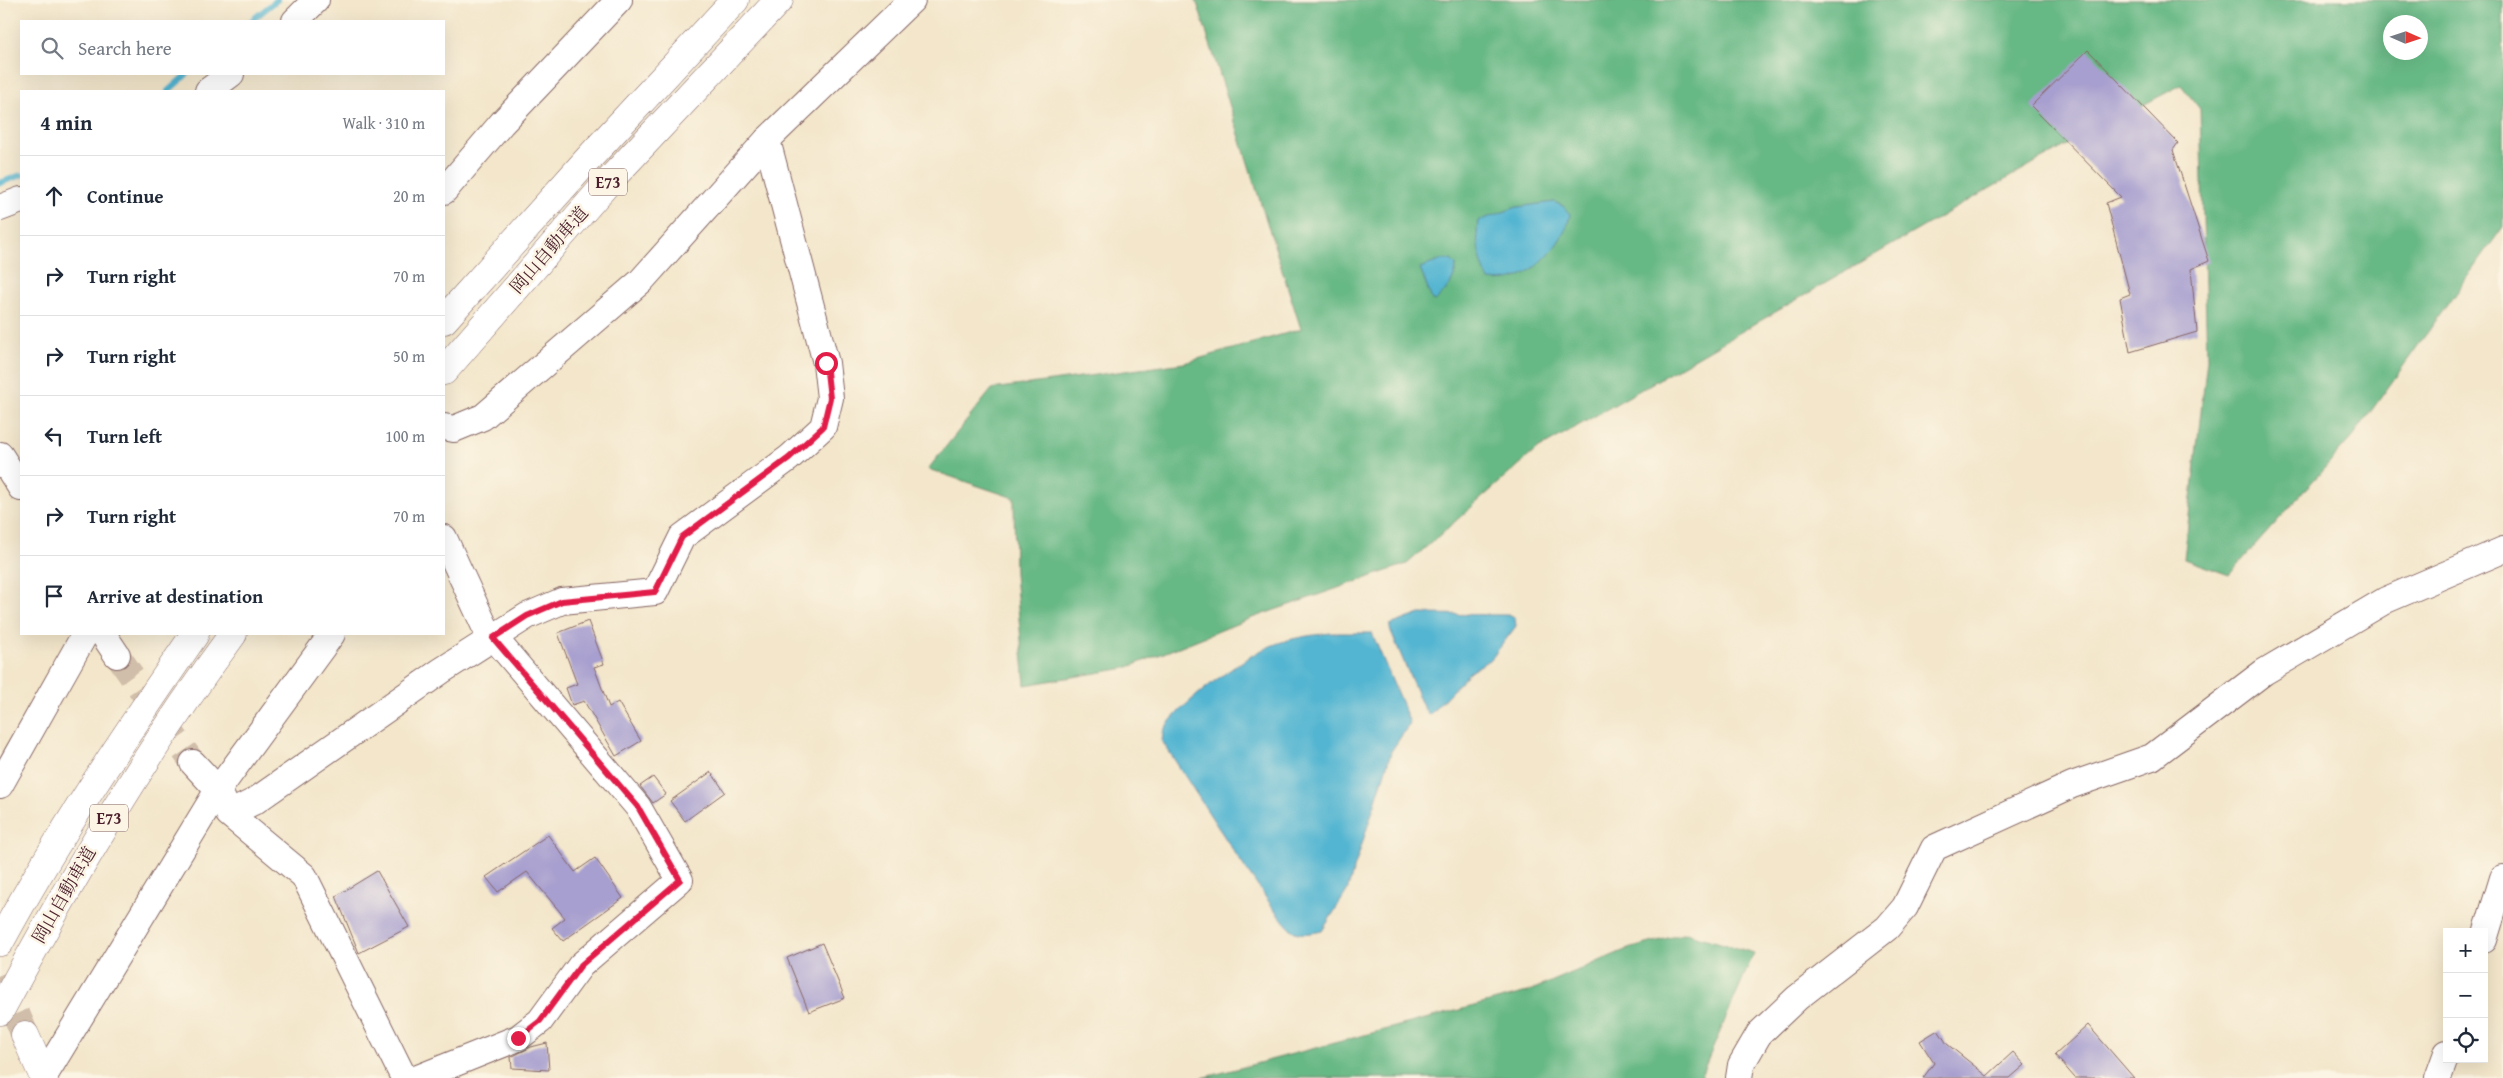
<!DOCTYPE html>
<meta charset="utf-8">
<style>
:root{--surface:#fff;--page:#f6f6f7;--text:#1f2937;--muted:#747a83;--line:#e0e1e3}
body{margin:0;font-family:"Gentium Book Plus","Noto Serif JP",serif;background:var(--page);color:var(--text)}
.controls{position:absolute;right:15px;bottom:15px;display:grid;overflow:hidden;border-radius:0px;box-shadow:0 5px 20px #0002}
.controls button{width:45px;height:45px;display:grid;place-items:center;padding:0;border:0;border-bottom:1px solid var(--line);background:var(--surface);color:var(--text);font:25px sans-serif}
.compass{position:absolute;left:2383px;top:15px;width:45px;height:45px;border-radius:50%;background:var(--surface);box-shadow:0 5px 20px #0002;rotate:93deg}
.stop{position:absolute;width:15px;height:15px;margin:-11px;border:4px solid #e11d48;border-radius:50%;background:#fff}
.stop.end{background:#e11d48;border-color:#fff;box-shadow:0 1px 5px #0008}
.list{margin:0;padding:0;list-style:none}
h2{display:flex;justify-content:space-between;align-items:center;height:65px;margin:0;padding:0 20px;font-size:21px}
h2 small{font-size:16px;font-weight:400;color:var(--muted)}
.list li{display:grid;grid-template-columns:32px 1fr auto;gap:15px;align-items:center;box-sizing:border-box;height:80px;padding:0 20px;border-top:1px solid var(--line)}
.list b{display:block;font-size:19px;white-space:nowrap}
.list em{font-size:16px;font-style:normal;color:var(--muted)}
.icon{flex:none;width:28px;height:28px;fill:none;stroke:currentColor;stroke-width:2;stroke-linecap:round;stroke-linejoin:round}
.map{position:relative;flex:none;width:2503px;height:1078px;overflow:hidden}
.search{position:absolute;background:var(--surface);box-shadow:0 5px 20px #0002;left:20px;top:20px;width:425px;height:55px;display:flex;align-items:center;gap:12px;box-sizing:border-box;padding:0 18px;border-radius:0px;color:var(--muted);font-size:19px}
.panel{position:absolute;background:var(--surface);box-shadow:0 5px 20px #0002;left:20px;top:90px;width:425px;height:545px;border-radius:0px}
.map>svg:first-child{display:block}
</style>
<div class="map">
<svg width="2503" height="1078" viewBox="0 0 2503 1078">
<rect width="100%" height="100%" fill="#fcf5e5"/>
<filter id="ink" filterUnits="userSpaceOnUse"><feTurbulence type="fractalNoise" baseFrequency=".02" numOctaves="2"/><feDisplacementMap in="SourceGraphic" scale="10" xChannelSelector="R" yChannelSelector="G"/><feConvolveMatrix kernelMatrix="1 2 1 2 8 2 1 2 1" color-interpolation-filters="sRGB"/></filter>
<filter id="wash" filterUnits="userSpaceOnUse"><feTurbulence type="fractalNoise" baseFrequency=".0096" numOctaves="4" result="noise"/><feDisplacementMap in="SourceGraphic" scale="20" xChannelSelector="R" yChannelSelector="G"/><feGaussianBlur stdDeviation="1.12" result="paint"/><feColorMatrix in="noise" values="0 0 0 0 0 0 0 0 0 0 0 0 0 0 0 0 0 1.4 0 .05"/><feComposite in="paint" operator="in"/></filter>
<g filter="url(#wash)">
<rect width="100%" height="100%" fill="#f3e6ca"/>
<g fill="#66b884" stroke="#586c58" fill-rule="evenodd">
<path d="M1196 0H2503V227L2354 435 2229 575 2184 559 2207 359 2200 109 2181 85 2041 159 1536 450 1407 564 1249 619 1126 668 1025 685 1015 574 1014 498 928 469 992 389 1184 363 1301 329ZM2390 22H2420V52H2390Z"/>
<path d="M1686 933 1754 953 1700 1078H1202L1527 992 1625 950Z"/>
</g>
<g fill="#52b5d1" stroke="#4e6a7e">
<path d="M1554 202 1563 206 1570 214C1568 237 1538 271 1516 278 1508 281 1497 281 1489 280 1480 264 1475 239 1478 221L1517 207Z"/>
<path d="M1442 260H1451L1456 265C1456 280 1447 290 1435 301L1432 300 1420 268Z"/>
<path d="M1420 614 1508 615 1515 618 1516 626 1492 658 1470 672 1429 715 1423 707 1390 629V625Z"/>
<path d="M1332 633H1372L1410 723 1392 750 1347 891 1322 931C1313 933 1304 935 1295 932 1278 925 1180 767 1162 741 1163 738 1162 733 1164 730 1175 708 1239 661 1262 650 1283 639 1309 635 1332 633Z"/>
</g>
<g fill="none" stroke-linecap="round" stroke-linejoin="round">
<g stroke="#52b5d1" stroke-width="6">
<path d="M251 21 277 0"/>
<path d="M168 91 187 74"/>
<path d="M0 183 21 175"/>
</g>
</g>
<g id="blocks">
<g fill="#a79fcf">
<path d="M2088 50 2178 143 2173 150 2209 261 2191 269 2197 332 2130 352 2120 298 2130 294 2106 203 2121 197 2031 106Z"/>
<path d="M588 621 604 664 594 667 609 707 618 702 641 741 616 756 584 701 572 705 566 688 577 684 558 633Z"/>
<path d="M711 772 725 792 685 821 670 801Z"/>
<path d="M653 777 666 794 653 803 640 786Z"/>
<path d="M548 835 575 872 595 858 623 898 563 941 552 928 565 918 527 872 498 892 486 877Z"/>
<path d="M377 871 409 927 359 953 336 896Z"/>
<path d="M822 943 845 998 809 1012 787 958Z"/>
<path d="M2088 1025 2134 1078H2075L2055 1055Z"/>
<path d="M1938 1030 1947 1044 1987 1076 2013 1052 2025 1065 2010 1078H1923L1934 1063 1920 1041Z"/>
<path d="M547 1043 549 1070 512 1068 511 1057 531 1047Z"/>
</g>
</g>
</g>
<g filter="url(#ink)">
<use href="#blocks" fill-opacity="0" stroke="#856563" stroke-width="1"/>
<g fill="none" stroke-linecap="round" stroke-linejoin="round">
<path stroke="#d1beaa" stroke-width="26" stroke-dasharray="26 13" stroke-linecap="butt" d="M117 655 193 763"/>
<path stroke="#d1beaa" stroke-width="28" stroke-dasharray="28 14" stroke-linecap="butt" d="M0 975 25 1035"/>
<defs>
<g id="minor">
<path d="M295 21 316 0"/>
<path d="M208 91 231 74"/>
<path d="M444 191 502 123 619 0"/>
<path d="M0 208 21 200"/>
<path d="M444 427 454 429 483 417 641 281 767 140 912 0"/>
<path d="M0 455 21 488"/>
<path d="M103 634 117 655"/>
<path d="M193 763 218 790 226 806"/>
<path d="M0 785 85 634"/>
<path d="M2484 940 2503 878"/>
<path d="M43 1078 218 790 332 634"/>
<path d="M404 1078 304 876 229 814 255 801 441 671 527 616 562 601 655 592 682 537 789 458 823 427 830 398 826 363 767 140"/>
<path d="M418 1078 518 1038 540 1021 581 965 680 880 638 807 485 627 444 538"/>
<path d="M1739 1078 1741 1065 1759 1034 1797 998 1887 928 1905 907 1934 848 2072 785 2152 757 2264 672 2386 600 2503 550"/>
<path d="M2438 1078 2447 1053"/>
</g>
<path id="major" d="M25 1035 44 1078"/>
<g id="highway">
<path d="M444 320 589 158 735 0"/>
<path d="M444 371 608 182 779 0"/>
<path d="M0 942C58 835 126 734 195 634"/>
<path d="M0 1011C70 880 145 753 233 634"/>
</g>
</defs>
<use href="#minor" stroke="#856563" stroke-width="28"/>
<use href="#major" stroke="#856563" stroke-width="29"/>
<use href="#highway" stroke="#856563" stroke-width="29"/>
<use href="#minor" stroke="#fff" stroke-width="26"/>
<use href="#major" stroke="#fff" stroke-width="28"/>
<use href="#highway" stroke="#fff" stroke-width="28"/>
</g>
</g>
<g fill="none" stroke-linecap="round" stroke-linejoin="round" filter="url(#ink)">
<path stroke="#e11d48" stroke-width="6" d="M518 1038 540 1021 581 965 680 880 638 807 493 638 527 616 562 601 655 592 682 537 789 458 823 427 830 398 826 363"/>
</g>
<g text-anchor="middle" stroke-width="5" stroke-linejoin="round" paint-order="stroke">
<g fill="#fcf5e5" stroke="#7f5f63" stroke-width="1">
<rect x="589" y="168.5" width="38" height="27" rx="4"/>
<rect x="90" y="804.5" width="38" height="27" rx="4"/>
</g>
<g font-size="16" font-weight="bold" fill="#4a1f2b">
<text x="608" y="188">E73</text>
<text x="109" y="824">E73</text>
</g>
<g font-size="18" fill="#4a1f2b" stroke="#fcf5e5">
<text transform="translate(549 250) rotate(-49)" y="6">岡山自動車道</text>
<text transform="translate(64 895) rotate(-60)" y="6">岡山自動車道</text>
</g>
</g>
</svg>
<div class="controls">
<button>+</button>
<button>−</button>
<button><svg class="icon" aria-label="locate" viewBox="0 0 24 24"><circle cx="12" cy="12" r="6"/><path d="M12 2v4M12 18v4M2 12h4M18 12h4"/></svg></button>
</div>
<svg class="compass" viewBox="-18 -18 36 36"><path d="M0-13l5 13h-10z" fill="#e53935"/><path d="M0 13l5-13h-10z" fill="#747a83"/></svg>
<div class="stop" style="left:826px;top:363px"></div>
<div class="stop end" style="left:518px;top:1038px"></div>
<div class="search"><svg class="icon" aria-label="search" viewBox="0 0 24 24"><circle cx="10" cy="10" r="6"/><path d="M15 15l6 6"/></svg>Search here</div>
<section class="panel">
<h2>4 min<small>Walk · 310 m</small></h2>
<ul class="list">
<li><svg class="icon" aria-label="ahead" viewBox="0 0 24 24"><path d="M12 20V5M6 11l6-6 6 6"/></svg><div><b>Continue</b></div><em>20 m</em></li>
<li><svg class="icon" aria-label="right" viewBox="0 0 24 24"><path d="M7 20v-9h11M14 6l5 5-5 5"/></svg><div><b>Turn right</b></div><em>70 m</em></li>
<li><svg class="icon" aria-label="right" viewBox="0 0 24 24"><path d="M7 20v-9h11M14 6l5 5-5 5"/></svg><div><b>Turn right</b></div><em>50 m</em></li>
<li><svg class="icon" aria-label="left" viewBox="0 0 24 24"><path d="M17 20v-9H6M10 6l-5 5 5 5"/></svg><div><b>Turn left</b></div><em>100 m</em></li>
<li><svg class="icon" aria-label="right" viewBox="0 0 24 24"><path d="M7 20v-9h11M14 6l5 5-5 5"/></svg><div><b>Turn right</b></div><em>70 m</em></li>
<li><svg class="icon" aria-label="arrive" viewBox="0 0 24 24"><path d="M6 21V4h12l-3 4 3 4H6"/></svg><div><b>Arrive at destination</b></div></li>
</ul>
</section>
</div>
